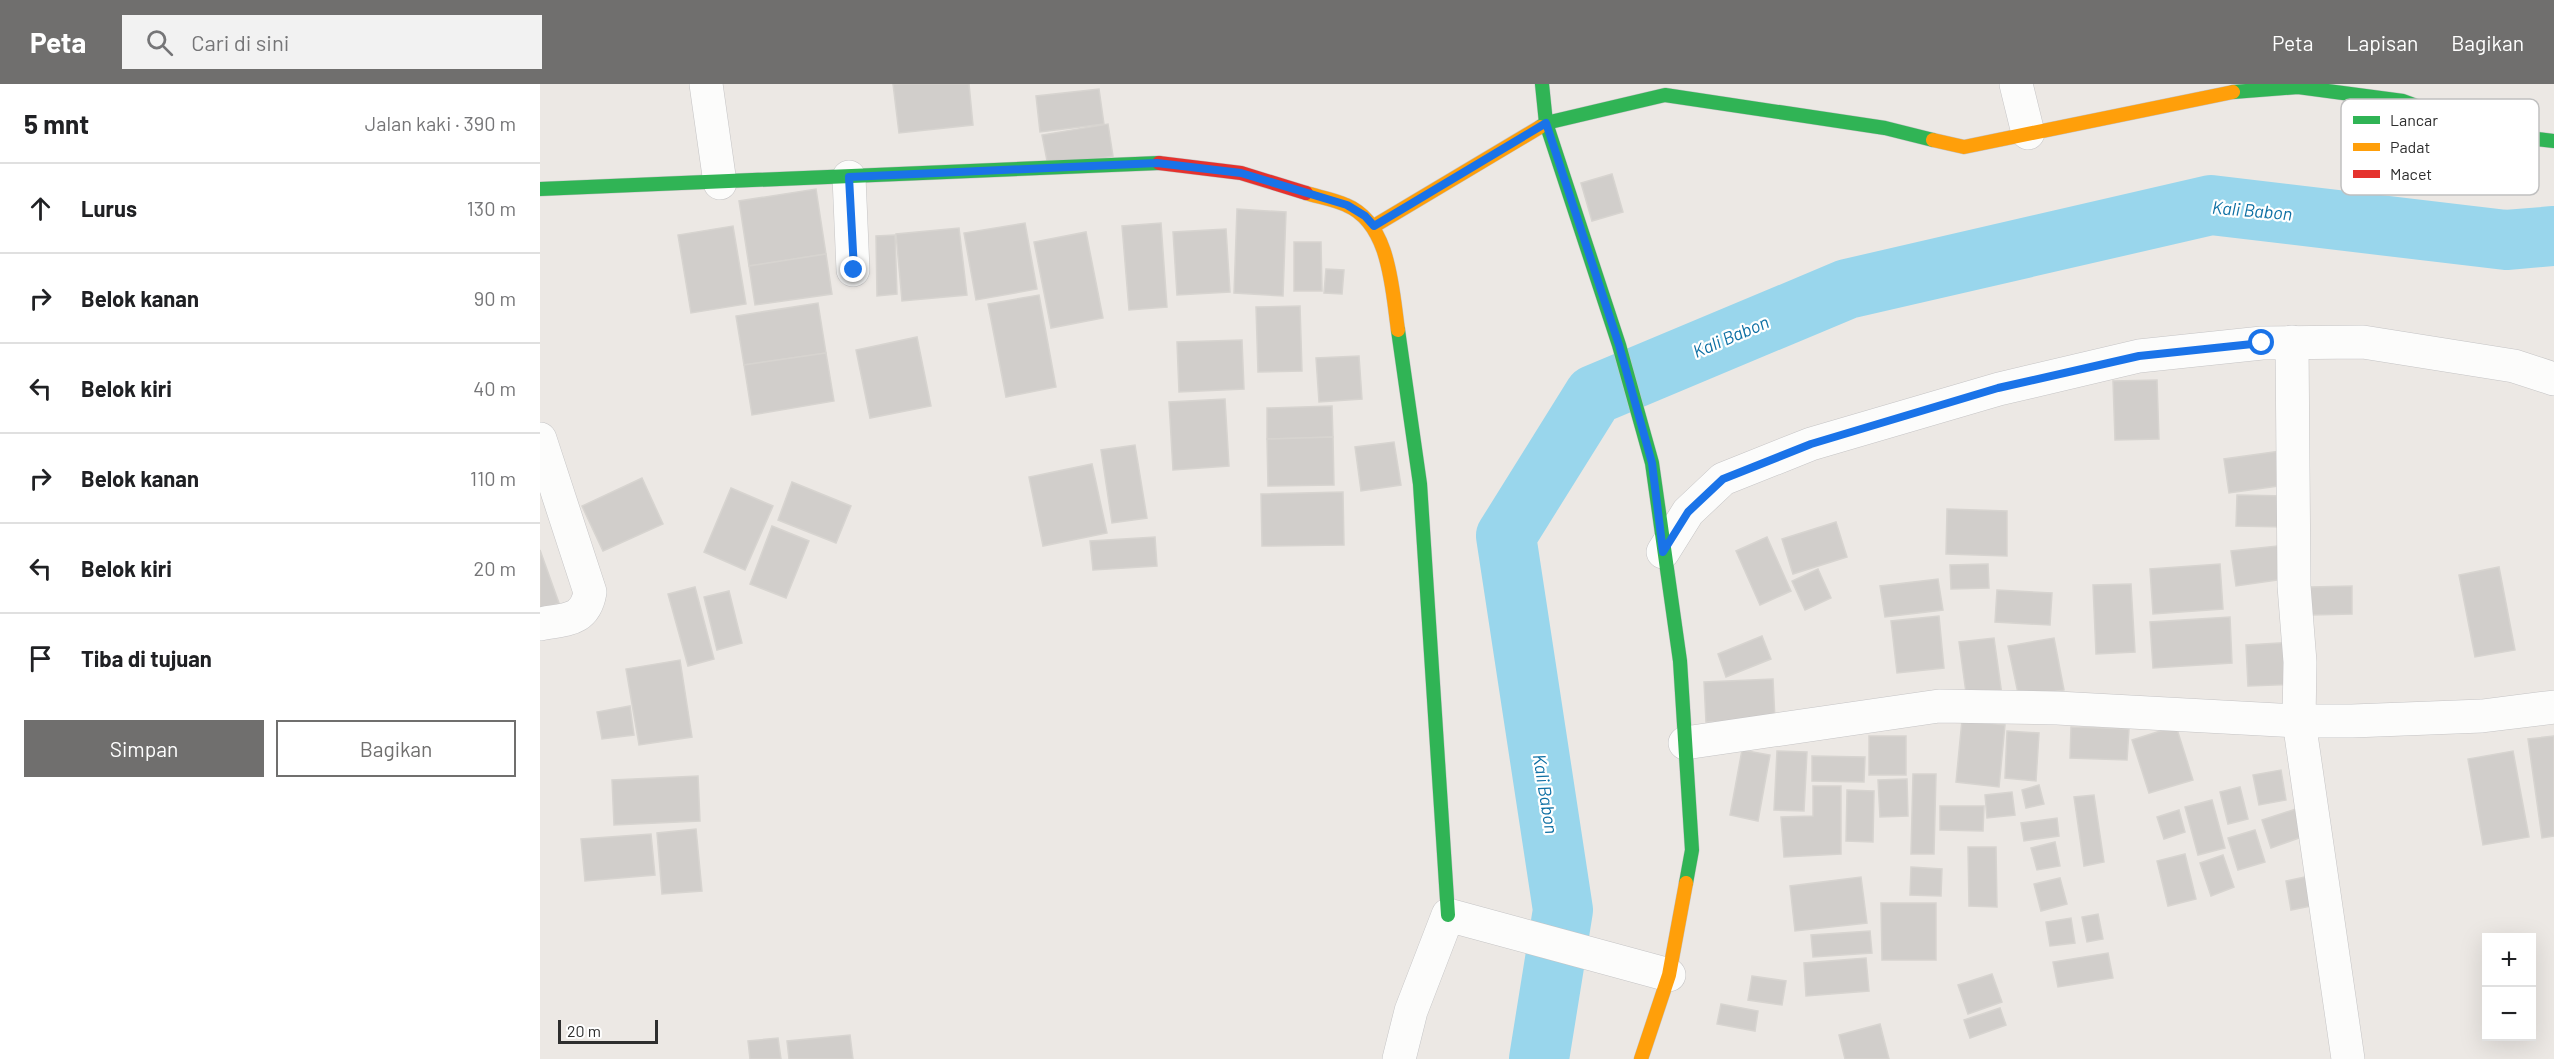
<!DOCTYPE html>
<html lang="id">
<meta charset="utf-8">
<style>
:root{--surface:#fff;--page:#f2f2f2;--text:#202124;--muted:#757577;--line:#e0e0e0;--accent:#706f6e}
body{margin:0;font-family:Barlow,sans-serif;background:var(--page);color:var(--text)}
.controls{position:absolute;right:18px;bottom:18px;display:grid;overflow:hidden;border-radius:0px;box-shadow:0 6px 24px #0002}
.controls button{width:54px;height:54px;display:grid;place-items:center;padding:0;border:0;border-bottom:2px solid var(--line);background:var(--surface);color:var(--text);font:30px sans-serif}
.scale{position:absolute;left:18px;bottom:15px;width:100px;box-sizing:border-box;padding-left:6px;border:3px solid #2e2e2e;border-top:0;font-size:16px;line-height:21px;white-space:nowrap;color:#2e2e2e;-webkit-text-stroke:4px #fff;paint-order:stroke}
.stop{position:absolute;width:18px;height:18px;margin:-14px;border:4px solid #1a73e8;border-radius:50%;background:#fff}
.stop.end{background:#1a73e8;border-color:#fff;box-shadow:0 2px 6px #0008}
.list{margin:0;padding:0;list-style:none}
h2{display:flex;justify-content:space-between;align-items:center;height:78px;margin:0;padding:0 24px;font-size:26px}
h2 small{font-size:20px;font-weight:400;color:var(--muted)}
.list li{display:grid;grid-template-columns:39px 1fr auto;gap:18px;align-items:center;box-sizing:border-box;height:90px;padding:0 24px;border-top:2px solid var(--line)}
.list b{display:block;font-size:22px;white-space:nowrap}
.list em{font-size:20px;font-style:normal;color:var(--muted)}
.actions{display:flex;gap:12px;padding:18px 24px}
.actions a{flex:1;padding:14px 0;border:2px solid var(--accent);border-radius:0px;text-align:center;font-size:21px;color:var(--accent)}
.actions .main{background:var(--accent);color:#fff}
.icon{flex:none;width:33px;height:33px;fill:none;stroke:currentColor;stroke-width:2;stroke-linecap:round;stroke-linejoin:round}
.map{position:relative;flex:none;width:2014px;height:975px;overflow:hidden}
header{display:flex;align-items:center;gap:36px;box-sizing:border-box;height:84px;padding:0 30px;background:var(--accent);color:#fff}
header strong{font-size:28px}
nav{display:flex;gap:33px;margin-inline-start:auto;font-size:21px}
.search{width:420px;height:54px;background:var(--page);display:flex;align-items:center;gap:15px;box-sizing:border-box;padding:0 21px;border-radius:0px;color:var(--muted);font-size:22px}
main{display:flex}
aside{flex:1;background:var(--surface)}
.map>svg:first-child{display:block}
</style>
<header>
<strong>Peta</strong>
<div class="search"><svg class="icon" aria-label="search" viewBox="0 0 24 24"><circle cx="10" cy="10" r="6"/><path d="M15 15l6 6"/></svg>Cari di sini</div>
<nav><a>Peta</a><a>Lapisan</a><a>Bagikan</a></nav>
</header>
<main>
<aside>
<h2>5 mnt<small>Jalan kaki · 390 m</small></h2>
<ul class="list">
<li><svg class="icon" aria-label="ahead" viewBox="0 0 24 24"><path d="M12 20V5M6 11l6-6 6 6"/></svg><div><b>Lurus</b></div><em>130 m</em></li>
<li><svg class="icon" aria-label="right" viewBox="0 0 24 24"><path d="M7 20v-9h11M14 6l5 5-5 5"/></svg><div><b>Belok kanan</b></div><em>90 m</em></li>
<li><svg class="icon" aria-label="left" viewBox="0 0 24 24"><path d="M17 20v-9H6M10 6l-5 5 5 5"/></svg><div><b>Belok kiri</b></div><em>40 m</em></li>
<li><svg class="icon" aria-label="right" viewBox="0 0 24 24"><path d="M7 20v-9h11M14 6l5 5-5 5"/></svg><div><b>Belok kanan</b></div><em>110 m</em></li>
<li><svg class="icon" aria-label="left" viewBox="0 0 24 24"><path d="M17 20v-9H6M10 6l-5 5 5 5"/></svg><div><b>Belok kiri</b></div><em>20 m</em></li>
<li><svg class="icon" aria-label="arrive" viewBox="0 0 24 24"><path d="M6 21V4h12l-3 4 3 4H6"/></svg><div><b>Tiba di tujuan</b></div></li>
</ul>
<div class="actions"><a class="main">Simpan</a><a>Bagikan</a></div>
</aside>
<div class="map">
<svg width="2014" height="975" viewBox="0 0 2014 975">
<rect width="100%" height="100%" fill="#ece8e4"/>
<g fill="none" stroke-linecap="round" stroke-linejoin="round">
<path stroke="#99d6ec" stroke-width="60" d="M999 975 1023 826 966 452 1054 311 1307 205 1671 121 1966 156 2014 152"/>
</g>
<g fill="#d1cecb" stroke="#d7d4d0" stroke-width="1.5">
<path d="M353 0H429L433 41 359 49Z"/>
<path d="M559 5 564 40 500 48 496 12Z"/>
<path d="M568 40 573 72 508 82 502 51Z"/>
<path d="M1072 90 1083 128 1052 137 1041 99Z"/>
<path d="M276 105 286 170 209 182 199 117Z"/>
<path d="M697 125 746 128 743 212 694 209Z"/>
<path d="M485 139 497 205 436 216 424 149Z"/>
<path d="M621 139 627 223 589 226 582 142Z"/>
<path d="M193 142 206 220 151 229 138 151Z"/>
<path d="M419 144 427 211 362 217 356 150Z"/>
<path d="M686 145 690 208 637 211 633 148Z"/>
<path d="M546 148 563 234 511 244 494 158Z"/>
<path d="M355 151 357 210 337 212 336 152Z"/>
<path d="M754 158H781L782 207H754Z"/>
<path d="M286 170 292 210 215 221 209 182Z"/>
<path d="M786 185 804 186 802 210 784 209Z"/>
<path d="M499 211 516 303 466 313 448 220Z"/>
<path d="M278 219 286 269 204 281 196 232Z"/>
<path d="M760 222 762 287 718 288 716 223Z"/>
<path d="M377 253 391 322 330 334 316 266Z"/>
<path d="M702 256 704 305 639 308 637 258Z"/>
<path d="M286 269 294 317 212 331 204 281Z"/>
<path d="M819 272 822 315 779 318 776 274Z"/>
<path d="M1617 296 1619 355 1575 356 1573 297Z"/>
<path d="M685 315 689 382 633 386 629 318Z"/>
<path d="M792 322 793 353 727 355V324Z"/>
<path d="M793 353 794 401 728 402 727 355Z"/>
<path d="M854 358 861 401 821 407 815 363Z"/>
<path d="M595 361 607 434 572 439 561 366Z"/>
<path d="M1740 367 1745 401 1689 409 1684 375Z"/>
<path d="M552 380 567 449 503 462 489 393Z"/>
<path d="M102 394 123 440 63 467 42 422Z"/>
<path d="M252 398 311 422 296 459 238 436Z"/>
<path d="M191 404 233 422 205 486 164 468Z"/>
<path d="M803 408 804 461 722 462 721 410Z"/>
<path d="M1697 411 1746 412V443L1696 442Z"/>
<path d="M1407 425 1467 427V472L1406 470Z"/>
<path d="M1296 438 1307 473 1253 490 1242 455Z"/>
<path d="M232 442 269 457 246 514 210 500Z"/>
<path d="M615 453 617 482 553 486 550 457Z"/>
<path d="M1227 453 1251 507 1220 521 1196 467Z"/>
<path d="M1747 461 1751 494 1696 502 1691 467Z"/>
<path d="M0 466 19 519 0 526Z"/>
<path d="M1448 480 1449 504 1411 505 1410 481Z"/>
<path d="M1680 480 1683 525 1613 530 1610 485Z"/>
<path d="M1959 483 1975 566 1935 573 1919 491Z"/>
<path d="M1278 485 1291 514 1265 526 1252 497Z"/>
<path d="M1398 495 1403 526 1345 533 1340 502Z"/>
<path d="M1591 500 1595 568 1556 570 1553 501Z"/>
<path d="M1812 502V530L1771 531V503Z"/>
<path d="M155 503 174 575 148 582 128 510Z"/>
<path d="M1457 506 1512 509 1510 541 1455 538Z"/>
<path d="M189 507 202 559 177 566 164 513Z"/>
<path d="M1399 532 1404 584 1357 589 1351 537Z"/>
<path d="M1690 533 1692 579 1613 584 1610 538Z"/>
<path d="M1222 552 1231 575 1186 593 1178 570Z"/>
<path d="M1454 554 1462 611 1427 616 1419 558Z"/>
<path d="M1514 554 1524 606 1479 614 1468 562Z"/>
<path d="M1756 558 1758 600 1708 602 1706 561Z"/>
<path d="M140 576 152 653 99 661 86 585Z"/>
<path d="M1233 595 1235 636 1166 638 1164 598Z"/>
<path d="M90 622 94 651 62 655 57 628Z"/>
<path d="M1422 636 1465 641 1459 703 1416 698Z"/>
<path d="M1636 642 1653 696 1609 709 1592 656Z"/>
<path d="M1531 643 1589 645 1587 676 1530 674Z"/>
<path d="M1467 647 1499 649 1496 697 1465 694Z"/>
<rect x="1329" y="652" width="37" height="39"/>
<path d="M2014 652V752L2002 754 1988 655Z"/>
<path d="M1202 666 1230 671 1218 737 1190 731Z"/>
<path d="M1237 667 1267 668 1264 727 1234 726Z"/>
<path d="M1973 667 1989 753 1943 761 1928 675Z"/>
<path d="M1272 672 1325 673 1324 698 1272 697Z"/>
<path d="M1741 686 1746 716 1719 721 1713 691Z"/>
<path d="M1373 690H1396L1394 770H1371Z"/>
<path d="M158 692 160 737 74 741 72 696Z"/>
<path d="M1367 695 1368 732 1340 733 1338 696Z"/>
<path d="M1499 701 1504 720 1486 724 1482 706Z"/>
<path d="M1273 702H1301V770L1244 773 1241 733 1273 732Z"/>
<path d="M1700 703 1708 735 1688 740 1680 708Z"/>
<path d="M1307 706 1334 707 1333 758 1306 757Z"/>
<path d="M1472 708 1475 731 1447 734 1445 711Z"/>
<path d="M1554 711 1564 778 1544 782 1534 713Z"/>
<path d="M1672 716 1685 764 1658 771 1645 723Z"/>
<path d="M1400 722H1444L1443 747 1400 746Z"/>
<path d="M1762 723 1770 750 1731 764 1722 736Z"/>
<path d="M1639 726 1645 748 1624 755 1617 733Z"/>
<path d="M1517 734 1519 752 1484 757 1481 739Z"/>
<path d="M156 745 162 807 122 810 117 749Z"/>
<path d="M1715 746 1725 778 1698 786 1688 754Z"/>
<path d="M111 750 115 791 45 797 41 755Z"/>
<path d="M1515 758 1520 782 1497 786 1491 764Z"/>
<path d="M1428 763H1456L1457 823 1429 822Z"/>
<path d="M1645 770 1656 815 1628 822 1617 777Z"/>
<path d="M1683 771 1694 803 1671 812 1660 779Z"/>
<path d="M1371 783 1402 785 1401 812 1370 811Z"/>
<path d="M1770 792 1776 821 1751 826 1746 797Z"/>
<path d="M1321 793 1327 839 1255 847 1250 802Z"/>
<path d="M1520 794 1527 820 1501 827 1494 800Z"/>
<path d="M1341 819H1396V876H1342Z"/>
<path d="M1558 830 1563 855 1547 858 1542 833Z"/>
<path d="M1531 834 1535 859 1510 862 1506 838Z"/>
<path d="M1330 847 1332 869 1273 873 1271 851Z"/>
<path d="M1568 869 1573 894 1518 903 1513 878Z"/>
<path d="M1326 874 1329 907 1266 912 1264 879Z"/>
<path d="M1452 890 1462 918 1428 930 1418 901Z"/>
<path d="M1212 892 1246 897 1242 921 1208 916Z"/>
<path d="M1181 920 1218 927 1215 947 1177 940Z"/>
<path d="M1460 924 1466 941 1430 954 1424 936Z"/>
<path d="M1340 940 1349 975H1305L1299 951Z"/>
<path d="M310 951 313 975H249L247 957Z"/>
<path d="M238 954 241 975H210L208 957Z"/>
</g>
<g fill="none" stroke-linecap="round" stroke-linejoin="round">
<defs>
<g id="street">
<path d="M166 0 180 99"/>
<path d="M1476 0 1488 49"/>
<path d="M309 93 313 186"/>
<path d="M1752 258 1754 502 1760 578 1759 637 1808 975"/>
<path d="M0 355 50 508C45 538 25 535 0 540"/>
<path d="M1123 468 1148 428 1183 395 1271 360 1459 305 1599 272 1722 259 1823 258 1974 282 2014 295"/>
<path d="M1145 659 1399 622 1517 624 1759 637H1812L1942 632 2014 623"/>
<path d="M859 975 871 927 908 831 1129 891"/>
</g>
<g id="fast">
<path d="M1002 0 1006 39 1125 11 1345 44 1393 56"/>
<path d="M1693 8 1758 3 1863 17 1953 50 2014 57"/>
<path d="M1000 43 1006 39 1079 261 1112 379 1140 577 1152 766 1146 799"/>
<path d="M0 105 619 79"/>
<path d="M858 246 880 400 908 831"/>
</g>
<g id="slow">
<path d="M1393 56 1424 63 1693 8"/>
<path d="M766 109C779 113 793 115 806 121 850 139 852 205 858 246"/>
<path d="M834 142 1000 43"/>
<path d="M1101 975 1129 891 1146 799"/>
</g>
<path id="jam" d="M619 79 701 89 766 109"/>
</defs>
<use href="#street" stroke="#c5c4c5" stroke-width="34"/>
<use href="#fast" stroke="#c5c4c5" stroke-width="15"/>
<use href="#slow" stroke="#c5c4c5" stroke-width="15"/>
<use href="#jam" stroke="#c5c4c5" stroke-width="15"/>
<use href="#street" stroke="#fcfcfb" stroke-width="33"/>
<use href="#fast" stroke="#30b455" stroke-width="14"/>
<use href="#slow" stroke="#ff9f0a" stroke-width="14"/>
<use href="#jam" stroke="#e5322d" stroke-width="14"/>
</g>
<g fill="none" stroke-linecap="round" stroke-linejoin="round">
<path stroke="#1a73e8" stroke-width="8" d="M314 186 309 93 617 79 701 89 807 121 825 132 834 142 1006 39 1079 261 1112 379 1123 468 1148 428 1183 395 1271 360 1458 304 1599 272 1722 259"/>
</g>
<g text-anchor="middle" stroke-width="4.5" stroke-linejoin="round" paint-order="stroke">
<g font-size="18" font-style="italic" fill="#0d6fa3" stroke="#fff">
<text transform="translate(1712 127) rotate(5)" y="6">Kali Babon</text>
<text transform="translate(1191 253) rotate(-23)" y="6">Kali Babon</text>
<text transform="translate(1005 710) rotate(81)" y="6">Kali Babon</text>
</g>
</g>
<rect x="1801" y="15" width="198" height="96" rx="9" fill="#fff" stroke="#c0c0c0" stroke-width="1.5"/>
<rect x="1813" y="32" width="27" height="8" fill="#30b455"/>
<rect x="1813" y="59" width="27" height="8" fill="#ff9f0a"/>
<rect x="1813" y="86" width="27" height="8" fill="#e5322d"/>
<g font-size="16" fill="#2e2e2e">
<text x="1850" y="42">Lancar</text>
<text x="1850" y="69">Padat</text>
<text x="1850" y="96">Macet</text>
</g>
</svg>
<div class="controls">
<button>+</button>
<button>−</button>
</div>
<div class="scale">20 m</div>
<div class="stop" style="left:1722px;top:259px"></div>
<div class="stop end" style="left:314px;top:186px"></div>
</div>
</main>
